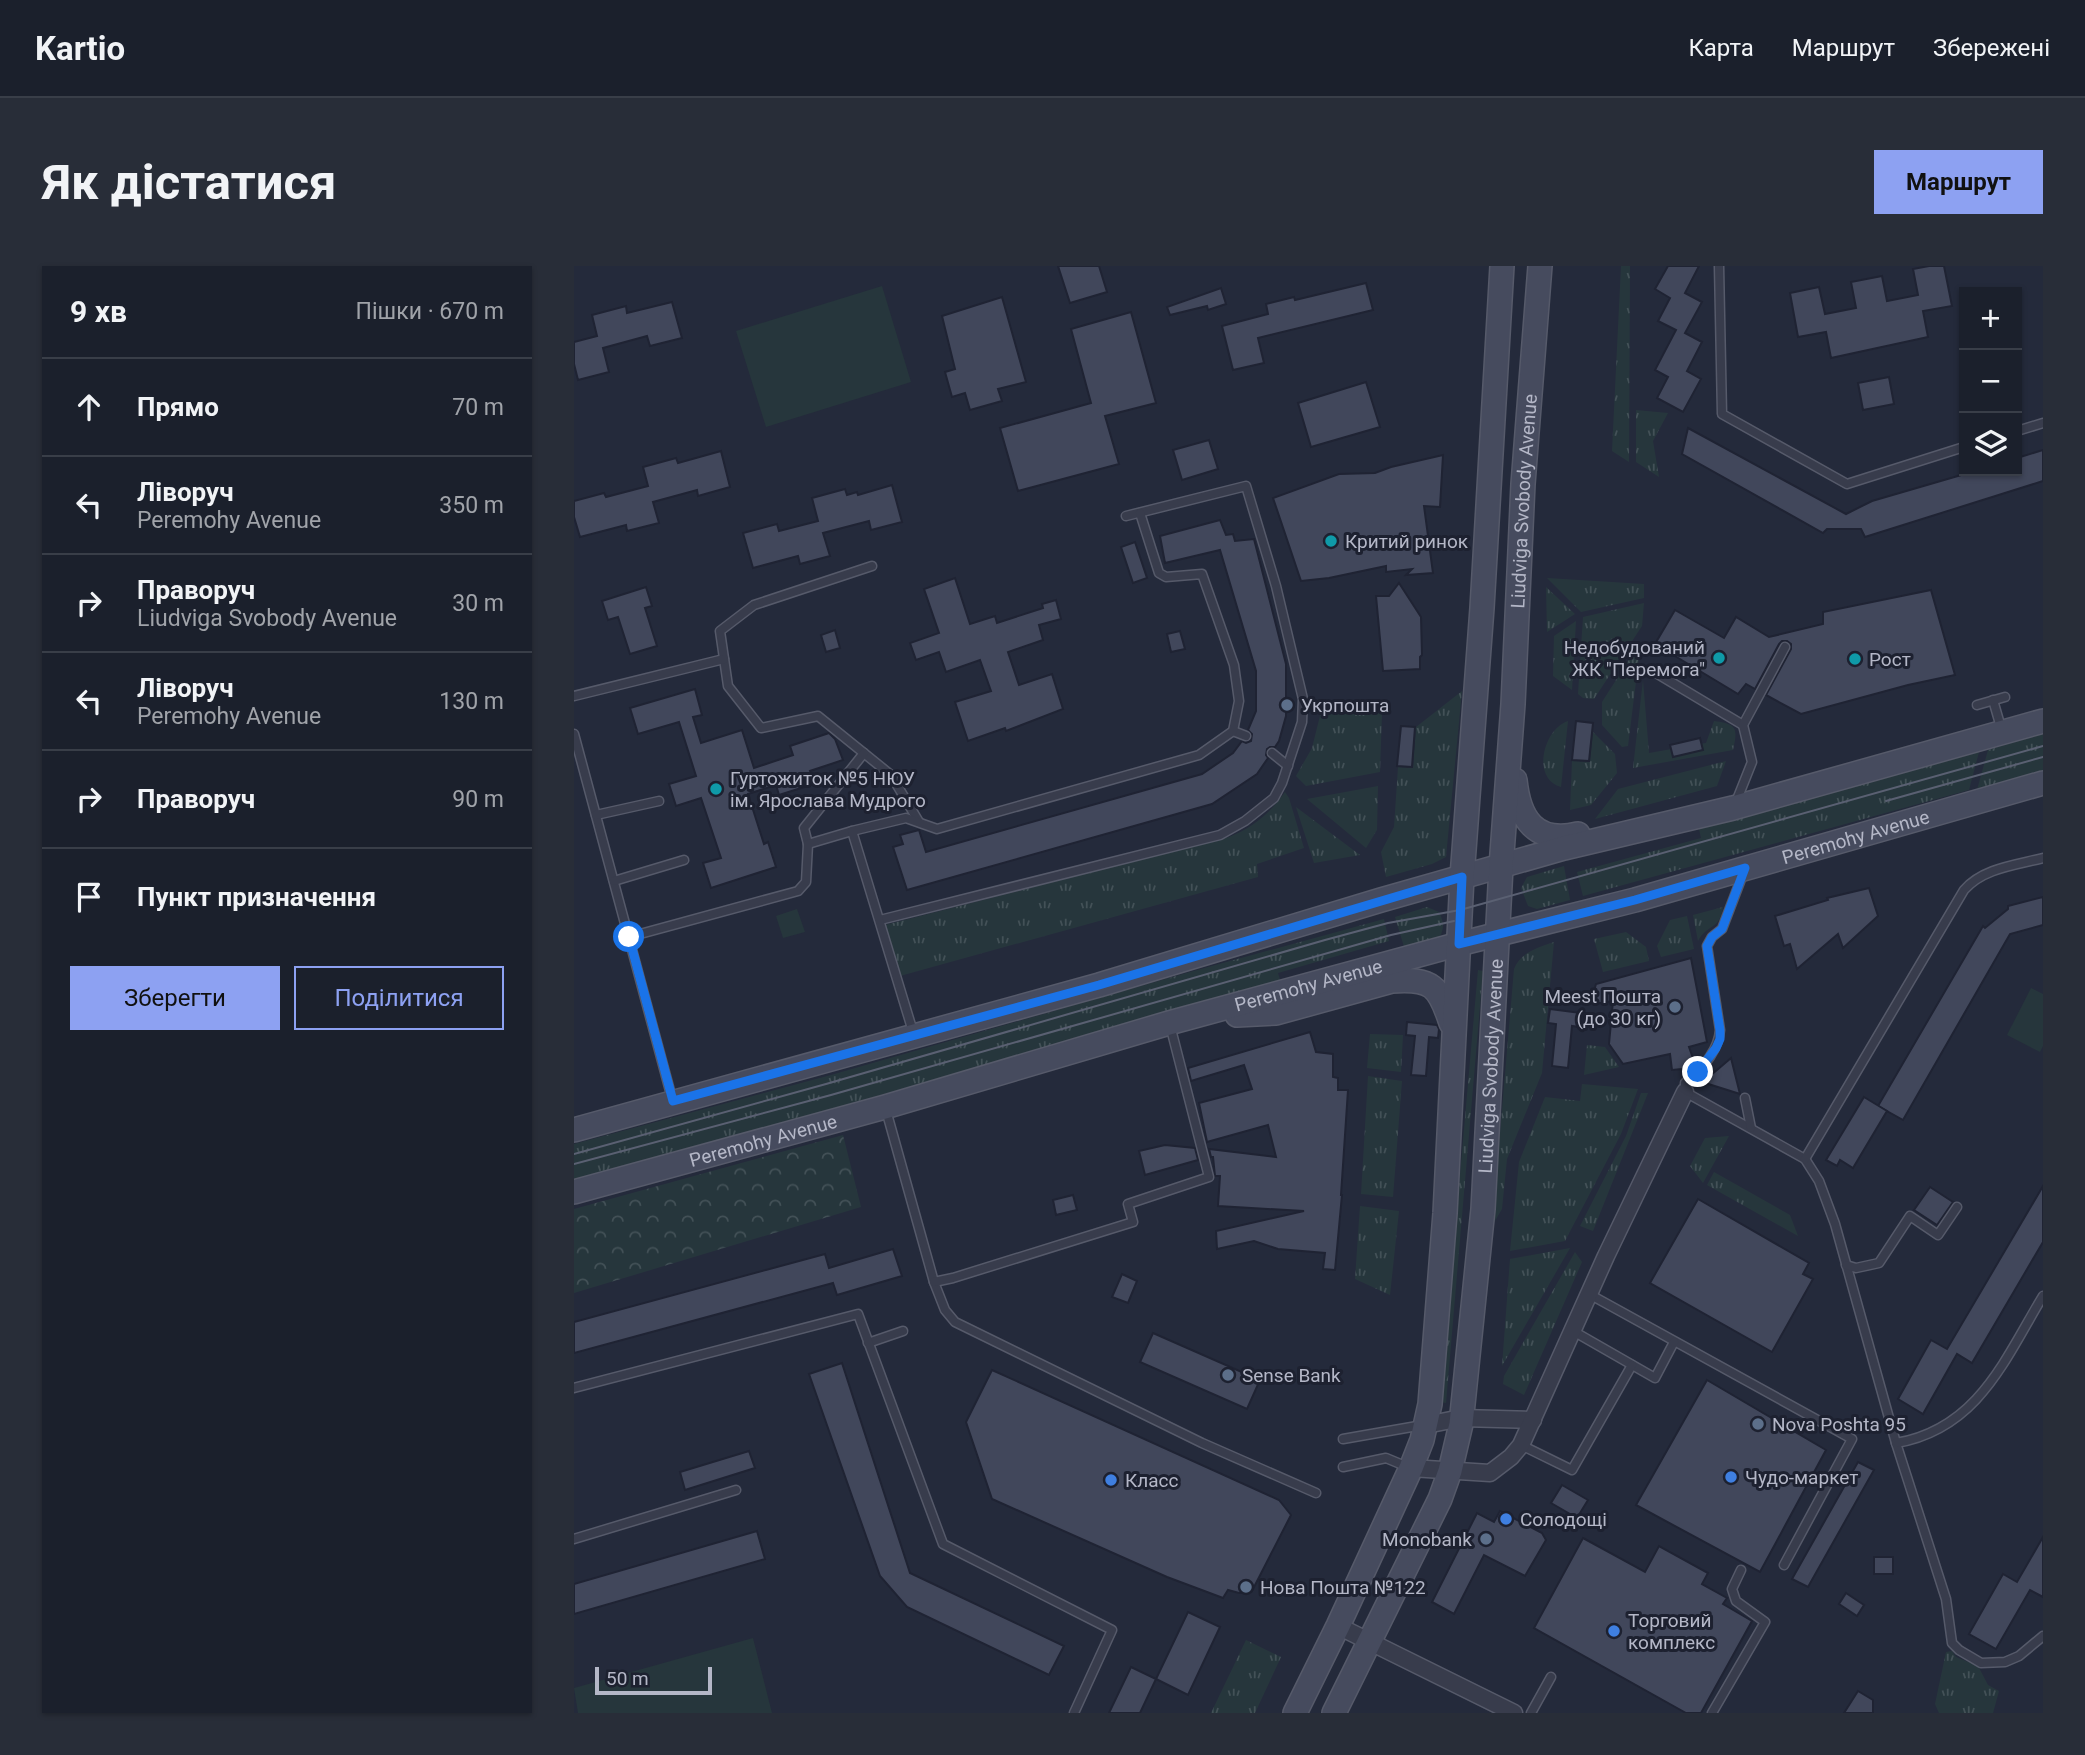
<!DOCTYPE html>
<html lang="uk">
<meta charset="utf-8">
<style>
:root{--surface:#1b202c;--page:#282d38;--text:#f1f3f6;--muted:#a0a3a9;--line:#393e48;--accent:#8da1f2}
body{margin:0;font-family:Roboto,sans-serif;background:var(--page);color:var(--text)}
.controls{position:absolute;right:21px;top:21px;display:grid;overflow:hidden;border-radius:0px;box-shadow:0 2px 5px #0004}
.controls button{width:63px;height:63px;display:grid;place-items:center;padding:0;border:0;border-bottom:2px solid var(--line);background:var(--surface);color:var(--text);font:35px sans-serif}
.scale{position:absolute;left:21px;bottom:18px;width:117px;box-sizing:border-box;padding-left:7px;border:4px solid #b4b7c7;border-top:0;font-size:19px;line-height:24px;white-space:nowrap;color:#b4b7c7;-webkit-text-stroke:5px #1d2130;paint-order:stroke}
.stop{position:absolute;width:21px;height:21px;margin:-16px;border:5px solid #1a73e8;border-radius:50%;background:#fff}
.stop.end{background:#1a73e8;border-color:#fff;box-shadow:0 2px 7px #0008}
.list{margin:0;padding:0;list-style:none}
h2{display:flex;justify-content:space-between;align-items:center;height:91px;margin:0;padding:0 28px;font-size:30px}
h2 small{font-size:23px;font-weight:400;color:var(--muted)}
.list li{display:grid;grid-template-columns:46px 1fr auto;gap:21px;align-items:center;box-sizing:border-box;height:98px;padding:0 28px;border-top:2px solid var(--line)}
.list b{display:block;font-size:26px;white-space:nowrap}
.list p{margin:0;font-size:23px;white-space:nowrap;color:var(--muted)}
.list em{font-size:23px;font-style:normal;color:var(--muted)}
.actions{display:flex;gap:14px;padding:21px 28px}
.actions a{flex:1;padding:16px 0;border:2px solid var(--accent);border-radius:0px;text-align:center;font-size:24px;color:var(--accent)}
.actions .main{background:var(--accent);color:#111}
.icon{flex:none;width:38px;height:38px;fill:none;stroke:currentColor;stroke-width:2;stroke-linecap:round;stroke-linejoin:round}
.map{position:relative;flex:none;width:1469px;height:1447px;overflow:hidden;border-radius:0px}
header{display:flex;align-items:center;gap:42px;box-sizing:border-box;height:98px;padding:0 35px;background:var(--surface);border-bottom:2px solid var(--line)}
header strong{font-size:33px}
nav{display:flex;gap:38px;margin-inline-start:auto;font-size:24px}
.intro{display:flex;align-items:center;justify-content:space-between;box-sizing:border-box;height:168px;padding:0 42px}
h1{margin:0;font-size:49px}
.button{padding:18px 32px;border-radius:0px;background:var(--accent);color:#111;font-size:24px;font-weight:700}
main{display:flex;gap:42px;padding:0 42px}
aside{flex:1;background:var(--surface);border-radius:0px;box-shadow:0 2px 5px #0004}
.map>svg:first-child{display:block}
</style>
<header>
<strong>Kartio</strong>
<nav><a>Карта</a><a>Маршрут</a><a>Збережені</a></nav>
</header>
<div class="intro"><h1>Як дістатися</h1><a class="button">Маршрут</a></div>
<main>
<aside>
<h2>9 хв<small>Пішки · 670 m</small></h2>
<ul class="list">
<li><svg class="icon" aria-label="ahead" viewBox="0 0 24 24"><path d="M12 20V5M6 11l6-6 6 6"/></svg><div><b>Прямо</b></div><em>70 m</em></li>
<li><svg class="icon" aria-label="left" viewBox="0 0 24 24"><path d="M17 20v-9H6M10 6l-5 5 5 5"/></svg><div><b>Ліворуч</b><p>Peremohy Avenue</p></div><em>350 m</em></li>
<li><svg class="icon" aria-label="right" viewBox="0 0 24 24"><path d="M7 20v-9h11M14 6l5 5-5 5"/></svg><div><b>Праворуч</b><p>Liudviga Svobody Avenue</p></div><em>30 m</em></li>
<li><svg class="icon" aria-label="left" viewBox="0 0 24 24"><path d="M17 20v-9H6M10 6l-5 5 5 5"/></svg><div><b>Ліворуч</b><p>Peremohy Avenue</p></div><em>130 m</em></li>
<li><svg class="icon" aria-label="right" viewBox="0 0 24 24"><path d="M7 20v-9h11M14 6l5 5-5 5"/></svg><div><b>Праворуч</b></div><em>90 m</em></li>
<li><svg class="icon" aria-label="arrive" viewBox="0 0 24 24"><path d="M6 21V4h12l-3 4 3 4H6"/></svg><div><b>Пункт призначення</b></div></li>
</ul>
<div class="actions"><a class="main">Зберегти</a><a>Поділитися</a></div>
</aside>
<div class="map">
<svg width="1469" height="1447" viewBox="0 0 1469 1447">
<defs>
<pattern id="grass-tufts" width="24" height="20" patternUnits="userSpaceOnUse" patternTransform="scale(1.75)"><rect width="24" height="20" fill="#26363c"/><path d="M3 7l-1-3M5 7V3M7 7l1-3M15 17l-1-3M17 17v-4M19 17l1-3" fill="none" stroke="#435157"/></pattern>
<pattern id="forest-crowns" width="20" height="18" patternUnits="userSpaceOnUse" patternTransform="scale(1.75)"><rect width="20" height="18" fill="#26363c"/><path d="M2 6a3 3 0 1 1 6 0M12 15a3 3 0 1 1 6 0" fill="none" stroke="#435157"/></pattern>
</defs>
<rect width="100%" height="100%" fill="#242a3b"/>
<g fill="url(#grass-tufts)">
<path d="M1047 0H1056L1055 196 1038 185Z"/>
<path d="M1062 144 1094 147 1079 175 1085 211 1062 196Z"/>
<path d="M973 312 1070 318V332L1007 346Z"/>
<path d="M972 321 1001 348 973 366Z"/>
<path d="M1070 337 1068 360 1020 433 1009 432 1004 428 1009 351Z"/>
<path d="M1002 355 998 424 979 410 980 370Z"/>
<path d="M1067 375 1054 480 1048 481 1028 459V436Z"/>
<path d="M1069 414 1075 487 1132 477 1140 455C1163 458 1164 462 1159 484L1059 502Z"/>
<path d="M888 425 872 591 858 598 812 611 807 586 820 561 824 501 839 502 842 461Z"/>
<path d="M748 442 808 447 806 506 732 520 722 510 738 482Z"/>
<path d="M994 455 987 521C957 513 969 463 994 455Z"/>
<path d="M1019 466 1041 488 1043 507 1017 539 996 544 998 495 1016 496Z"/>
<path d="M1469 468V505L1403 524 1414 484Z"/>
<path d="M1405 486 1395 524 1009 630 1003 606 1127 572 1125 563Z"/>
<path d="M1152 495 1143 520 1021 553 1044 523Z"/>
<path d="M804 520 803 564 792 582 733 533Z"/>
<path d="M711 526 715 532 730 582 683 598 684 611 326 710 311 659 655 571C679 562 696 547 711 526Z"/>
<path d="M722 541 786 589 740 597Z"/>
<path d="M990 600 996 634 963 643 954 640 947 622 953 611Z"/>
<path d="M853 641 865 646C870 656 871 665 863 674L831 684 821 651Z"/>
<path d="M1149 641C1146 664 1133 658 1124 675L1119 649Z"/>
<path d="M1113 650 1120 683 1087 691 1083 680 1096 654Z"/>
<path d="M810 653 815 675 704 707 707 717 0 915V878L257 809 616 706Z"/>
<path d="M1052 666 1072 681 1075 695 1029 706 1020 673Z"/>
<path d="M980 676 968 807 933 893 928 943 918 960 940 703C947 686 963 682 980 676Z"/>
<path d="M904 704 909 705 872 1137 866 1136Z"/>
<path d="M796 768 829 769 827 806 793 802Z"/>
<path d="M1013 779 1031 781 1045 801 1010 809Z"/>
<path d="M794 810 828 815 819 931 787 928Z"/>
<path d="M1008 818 1064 823 1047 868 991 975 936 985 945 896 971 831 1006 835Z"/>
<path d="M1067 827H1074L1019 965 1006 960 1052 870Z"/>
<path d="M1155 870 1129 917 1116 900 1131 872Z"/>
<path d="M1140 906 1216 949 1224 970 1133 919Z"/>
<path d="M786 940 825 945 816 1029 781 1013Z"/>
<path d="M996 982 928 1100 936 993Z"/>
<path d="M1001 986 1008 996 950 1129 929 1118 930 1110Z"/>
<path d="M672 1374 707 1391 681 1447H637Z"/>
<path d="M1378 1385 1382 1391 1404 1400 1414 1419 1425 1425 1419 1447H1365L1361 1438 1372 1386Z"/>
</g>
<path fill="url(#forest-crowns)" d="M269 869 287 941 0 1027V943Z"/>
<g fill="#26363c">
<path d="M308 20 337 116 192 161 162 65Z"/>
<path d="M223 643 231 666 209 672 202 650Z"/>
<path d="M1457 722 1469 728V780L1466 786 1433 769Z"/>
<path d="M179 1372 198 1447H4L0 1422Z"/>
</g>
<g fill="#41475b" stroke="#1f2333" stroke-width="2">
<path d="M484 0H525L533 26 496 37Z"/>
<path d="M1094 0H1125L1111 27 1128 36 1111 67 1128 76 1113 105 1127 113 1109 146 1083 132 1094 111 1081 104 1102 64 1084 55 1096 32 1081 23Z"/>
<path d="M1355 0H1370L1378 40 1349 45 1354 71 1257 92 1252 66 1224 71 1216 27 1245 21 1251 48 1282 42 1277 16 1308 10 1313 35 1344 29 1339 3Z"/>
<path d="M792 17 799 44 684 72 690 97 659 104 648 60 694 48 692 38 720 31 721 34Z"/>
<path d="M647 22 652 38 634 44 633 40 596 49 593 41Z"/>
<path d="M428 31 452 116 424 123 428 135 396 144 391 127 378 131 371 106 381 103 368 50Z"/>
<path d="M98 36 108 72 76 80 73 70 29 82 35 106 4 114 0 98V76L23 70 18 49 52 40 53 47Z"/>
<path d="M557 46 582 137 531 150 545 198 444 225 426 162 517 137 497 63Z"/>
<path d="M1315 111 1320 138 1289 144 1284 117Z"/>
<path d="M792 116 806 161 737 181 724 137Z"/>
<path d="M1114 162 1272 248 1298 235 1401 205H1443V192L1469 184V215L1291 271 1287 263H1253L1249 267 1108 188Z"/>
<path d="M635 174 644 203 608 214 599 184Z"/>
<path d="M147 185 156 221 124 230 123 224 79 236 85 257 53 265 52 259 6 271 0 251V235L30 227 32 231 74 220 69 201 102 192 104 197Z"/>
<path d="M869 189 866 241 850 240 859 307 832 309 838 303 812 306V300L755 312 727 315 699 232 765 208 801 207 817 201Z"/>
<path d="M318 219 328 256 297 264 295 255 249 267 256 290 226 298 224 290 179 302 169 267 203 258 205 265 244 255 238 232 271 223 273 229 283 226 284 229Z"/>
<path d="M646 254 652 269 659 268 661 275 680 273 712 398V450L705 475 701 481H696L693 483 692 489 694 492 683 508 638 538 333 624 319 581 329 578 326 569 345 564 352 586 628 508 659 487 668 475 672 477 677 475 678 468 674 464 682 445V405L646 284 591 297 586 270Z"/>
<path d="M561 276 573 312 559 317 547 281Z"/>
<path d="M381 312 396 358 421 350 423 357 469 342 468 338 482 334 487 353 465 359 469 374 434 386 445 419 478 408 489 443 432 465 431 462 394 475 381 436 417 425 406 394 372 406 365 386 342 394 336 377 365 367 350 323Z"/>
<path d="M825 317 847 351 848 389 846 391V403L809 405 802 330H815Z"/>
<path d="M72 321 78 340 71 342 83 380 56 388 44 351 34 354 28 335Z"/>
<path d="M1357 324 1381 409 1334 419 1227 448 1192 429 1217 383V378L1213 375H1208L1205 378 1181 423 1172 418 1164 428 1081 378 1101 344 1150 372 1162 351 1195 371 1249 358V346Z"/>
<path d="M261 364 266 382 252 386 247 369Z"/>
<path d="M606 365 611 383 597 386 593 368Z"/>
<path d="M121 423 128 449 119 451 127 477 168 464 180 502 219 489 216 480 255 467 261 473 269 494 236 505 240 518 205 529 202 519 174 528 190 578 194 576 202 601 137 622 129 597 147 592 127 532 102 540 95 518 122 510 105 456 64 468 56 442Z"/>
<path d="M1002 455 1019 457 1015 495 998 494Z"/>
<path d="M827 460 841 461 838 501 823 500Z"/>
<path d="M1126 472 1129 484 1099 491 1096 479Z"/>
<path d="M1295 622 1304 650 1269 682 1264 668 1223 703 1216 678 1210 680 1201 650 1254 634 1253 632Z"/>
<path d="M1469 631V659L1436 668 1329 854 1304 840 1409 660 1411 662 1434 643V640Z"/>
<path d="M1117 692 1133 776 1115 781 1120 795 1108 803 1098 804 1096 788 1049 798 1035 778 1039 735 1020 738 1019 728 1022 718Z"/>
<path d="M976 743 1007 747 1005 761 998 760 994 802 978 800 982 758 974 757Z"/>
<path d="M833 756 863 759 865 763 864 772 855 771 852 810 837 809 841 770 832 769Z"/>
<path d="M736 766 742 786 759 788V811L764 812V824H774L767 929H768L761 1004 749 1003 751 987 704 983 680 975 643 983 642 965 730 945 644 940 646 910H641L639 891H637L635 883 702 891 694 859 633 876 625 837 678 823 670 799 617 815 614 802Z"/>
<path d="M1157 792 1166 828 1128 816 1143 804Z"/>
<path d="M1290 831 1313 845 1279 902 1266 894 1263 900 1252 894Z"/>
<path d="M591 879 621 882 624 894 571 909 565 885Z"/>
<path d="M1469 920V976L1398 1097 1383 1088 1349 1148 1324 1133 1357 1074 1373 1083Z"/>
<path d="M1356 921 1379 936 1363 959 1340 944Z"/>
<path d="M499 929 503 944 482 949 479 934Z"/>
<path d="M1124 933 1235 997 1229 1008 1239 1013 1198 1086 1076 1017Z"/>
<path d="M319 983 328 1010 263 1029 259 1017 0 1087V1056L251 988 255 1002Z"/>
<path d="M548 1008 563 1015 554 1037 538 1031Z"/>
<path d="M579 1067 686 1114 673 1143 566 1096Z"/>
<path d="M268 1097 336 1307 490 1380 475 1409 333 1341 306 1310 235 1108Z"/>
<path d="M418 1104 705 1234 717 1249 678 1325 665 1327 654 1324 649 1332 593 1311 418 1233 392 1156Z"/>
<path d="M1133 1114 1252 1184 1186 1306 1062 1239Z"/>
<path d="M175 1185 181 1202 111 1224 106 1206Z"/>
<path d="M1284 1196 1300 1204 1234 1321 1218 1313Z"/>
<path d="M988 1219 1014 1234 1003 1252 977 1237Z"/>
<path d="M926 1245 968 1267 972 1274 951 1310 910 1289 880 1348 858 1336 903 1247 920 1256Z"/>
<path d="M183 1265 191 1293 0 1348V1318Z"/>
<path d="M1469 1271V1331L1456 1324 1422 1383 1395 1368 1429 1308 1443 1316Z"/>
<path d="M1009 1272 1071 1306 1085 1280 1134 1307 1128 1318 1153 1332 1149 1338 1178 1355 1127 1447H1112L960 1362Z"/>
<rect x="1300" y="1291" width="19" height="17"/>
<path d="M1272 1327 1290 1339 1283 1350 1265 1338Z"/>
<path d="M614 1346 646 1361 614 1429 582 1413Z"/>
<path d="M557 1401 582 1413 566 1447H535Z"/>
<path d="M1284 1425 1299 1434V1447H1270Z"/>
</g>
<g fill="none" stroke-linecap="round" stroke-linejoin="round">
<defs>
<g id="service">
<path d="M1145 0 1148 148 1273 218 1390 181"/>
<path d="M1443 165 1469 157"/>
<path d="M298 300 180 339 146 365 154 420 187 462 244 450 317 509 345 556"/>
<path d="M1077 404 1169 459"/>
<path d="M0 430 150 393"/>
<path d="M1419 434 1428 465"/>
<path d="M1403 439 1431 431"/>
<path d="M659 465 672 470"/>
<path d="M0 468 99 836"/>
<path d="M698 487 714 500"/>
<path d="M1162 536 1178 496 1169 459 1211 381"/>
<path d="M22 549 85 535"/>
<path d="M234 578 230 562 290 487"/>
<path d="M40 615 110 594"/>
<path d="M306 654 646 569 671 555 700 532 708 517 728 456 729 433 702 320 672 220 552 250"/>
<path d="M55 671 224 625 232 616 234 578 278 565"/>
<path d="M340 769 278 565 332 552 363 563 625 489 659 465 665 435 660 399 628 308 592 311 585 307 566 247"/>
<path d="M1119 810 1111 817V826L1231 893 1245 915 1261 958 1322 1177 1372 1333 1378 1377 1385 1384 1407 1397 1431 1396 1445 1390 1469 1370"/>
<path d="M1117 812C1130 801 1145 782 1146 764L1133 680 1138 671 1148 663 1169 608"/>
<path d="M1171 832 1177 862"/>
<path d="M312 844 360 1016 371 1044 381 1056 628 1177 742 1227"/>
<path d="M1231 893 1390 624C1409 602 1442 599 1469 592"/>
<path d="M1272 999 1282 1002 1305 997 1336 950 1364 969 1383 941"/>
<path d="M360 1016 379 1012 559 956 554 938 635 911 596 759"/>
<path d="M1015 1028 1278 1173 1210 1299"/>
<path d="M999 1065 1081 1112 1100 1076"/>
<path d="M294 1077 329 1065"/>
<path d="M0 1122 284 1048 369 1278 538 1364 500 1447"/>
<path d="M769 1173 849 1159"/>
<path d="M1322 1177C1404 1163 1431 1093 1469 1030"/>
<path d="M947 1179 998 1204 1058 1099"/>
<path d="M769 1201 812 1192 836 1202"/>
<path d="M0 1273 162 1224"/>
<path d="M957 1447 977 1411"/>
<path d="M1138 1447 1191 1356 1162 1335 1158 1323 1167 1304"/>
</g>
<g id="minor">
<path d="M852 1159 887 1152 959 1154"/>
<path d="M837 1202 916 1207 937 1191 947 1179 1032 990 1111 826"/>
<path d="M764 1360 940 1447"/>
</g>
<g id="secondary">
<path d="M941 514C945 553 961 578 1004 568"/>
<path d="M663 749 702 747 818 715C858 712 865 720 877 757"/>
<path d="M0 864 525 719 807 634 990 582 1159 542 1469 455"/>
<path id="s1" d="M0 926 311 841 595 757 885 678 1061 634 1469 517"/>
<path d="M721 1447 764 1360 837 1202 848 1174 856 1138 871 947 888 611 908 342 928 0"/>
<path id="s2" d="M760 1447 866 1233 876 1205 887 1158 909 943 927 601 939 438 949 218 966 0"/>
</g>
</defs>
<use href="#service" stroke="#565a6a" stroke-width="11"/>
<use href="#minor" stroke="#565a6a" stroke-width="19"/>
<use href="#secondary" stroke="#565a6a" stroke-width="26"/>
<use href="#service" stroke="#383c4c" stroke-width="8"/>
<use href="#minor" stroke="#383c4c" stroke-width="16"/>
<use href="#secondary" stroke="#464b5e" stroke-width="23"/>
<g stroke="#5a6072" stroke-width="2">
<path d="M1312 535 1469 491"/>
<path d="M0 888 252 818 751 674 814 657 886 644 1469 480"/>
<path d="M0 898 257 829 817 669 880 655"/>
</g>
</g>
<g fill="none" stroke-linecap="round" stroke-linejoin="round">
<path stroke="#1a73e8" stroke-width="9" d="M55 671 99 835 525 719 888 611 885 678 1061 634 1171 602 1148 663 1138 671 1133 680 1146 764V773L1142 782 1124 806"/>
</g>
<g fill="#0f9aa8" stroke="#1d2130" stroke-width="2.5">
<circle cx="757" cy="275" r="7"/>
<circle cx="1145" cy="392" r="7"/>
<circle cx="1281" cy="393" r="7"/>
<circle cx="142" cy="523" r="7"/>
</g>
<g fill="#5c6f8a" stroke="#1d2130" stroke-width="2.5">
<circle cx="713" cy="439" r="7"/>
<circle cx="1101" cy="741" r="7"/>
<circle cx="654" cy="1109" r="7"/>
<circle cx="1184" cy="1158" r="7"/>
<circle cx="912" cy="1273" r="7"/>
<circle cx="672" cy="1321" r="7"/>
</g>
<g fill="#3f7fe0" stroke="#1d2130" stroke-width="2.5">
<circle cx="1157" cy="1211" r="7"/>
<circle cx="537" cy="1214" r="7"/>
<circle cx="932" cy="1253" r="7"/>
<circle cx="1040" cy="1365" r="7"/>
</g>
<g text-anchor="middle" stroke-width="6" stroke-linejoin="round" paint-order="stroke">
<g font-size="19" fill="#b4b7c7" stroke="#1d2130">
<text dy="7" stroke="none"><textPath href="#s2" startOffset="1242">Liudviga Svobody Avenue</textPath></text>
<text dy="7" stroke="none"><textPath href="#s1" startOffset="1330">Peremohy Avenue</textPath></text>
<text dy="7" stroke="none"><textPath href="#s1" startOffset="763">Peremohy Avenue</textPath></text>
<text dy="7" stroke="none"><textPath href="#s2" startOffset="676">Liudviga Svobody Avenue</textPath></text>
<text dy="7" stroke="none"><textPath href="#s1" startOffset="196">Peremohy Avenue</textPath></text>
</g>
<g font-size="19" fill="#b4b7c7" stroke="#1d2130" text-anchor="start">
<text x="771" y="282">Критий ринок</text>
<text x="1131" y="388" text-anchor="end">Недобудований<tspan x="1131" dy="22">ЖК "Перемога"</tspan></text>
<text x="1295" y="400">Рост</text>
<text x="727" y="446">Укрпошта</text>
<text x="156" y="519">Гуртожиток №5 НЮУ<tspan x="156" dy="22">ім. Ярослава Мудрого</tspan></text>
<text x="1087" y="737" text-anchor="end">Meest Пошта<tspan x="1087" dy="22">(до 30 кг)</tspan></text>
<text x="668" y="1116">Sense Bank</text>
<text x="1198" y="1165">Nova Poshta 95</text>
<text x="1171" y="1218">Чудо-маркет</text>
<text x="551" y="1221">Класс</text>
<text x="946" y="1260">Солодощі</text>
<text x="898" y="1280" text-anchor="end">Monobank</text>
<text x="686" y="1328">Нова Пошта №122</text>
<text x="1054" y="1361">Торговий<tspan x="1054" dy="22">комплекс</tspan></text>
</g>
</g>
</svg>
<div class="controls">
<button>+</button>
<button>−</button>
<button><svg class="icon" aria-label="layers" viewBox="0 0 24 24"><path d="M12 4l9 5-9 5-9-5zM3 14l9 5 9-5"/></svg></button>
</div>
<div class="scale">50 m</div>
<div class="stop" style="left:55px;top:671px"></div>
<div class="stop end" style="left:1124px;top:806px"></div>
</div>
</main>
